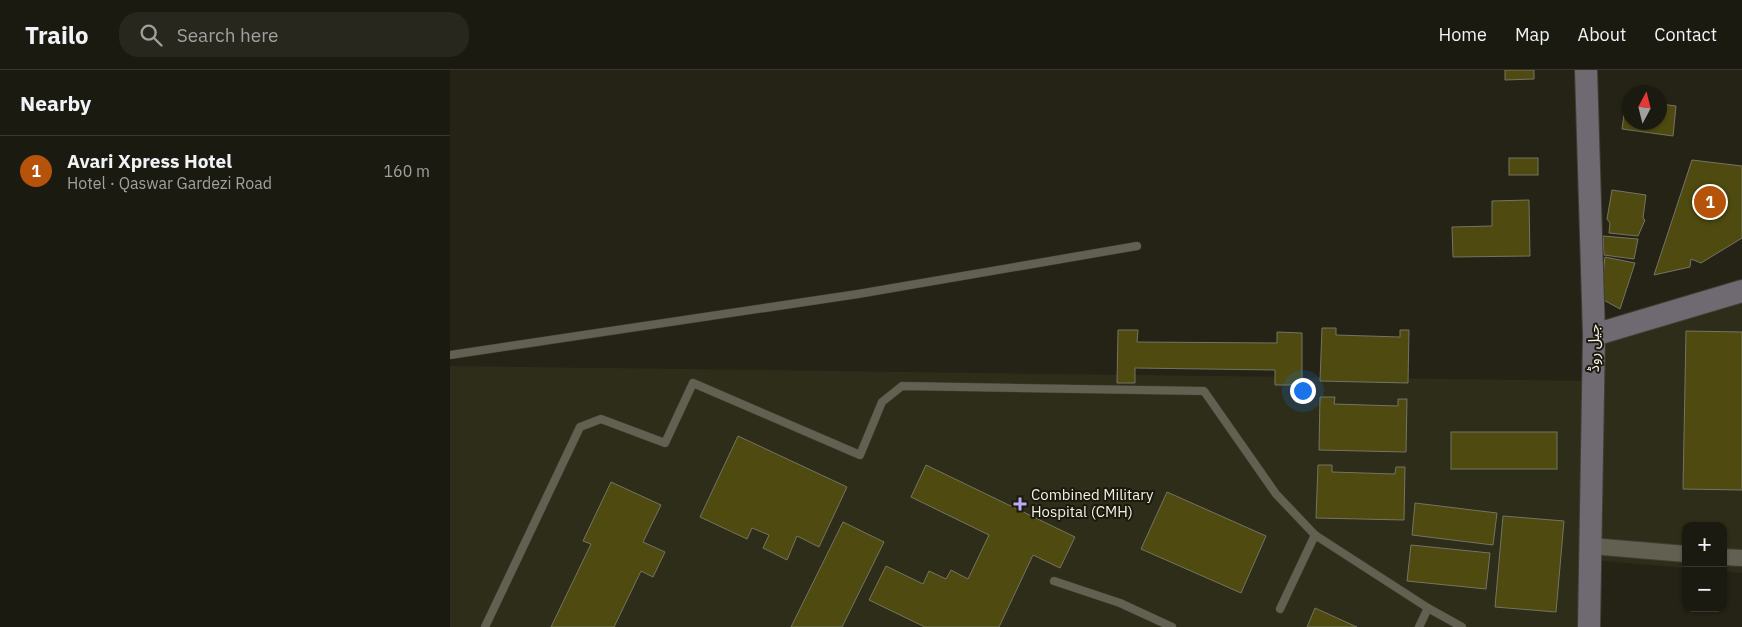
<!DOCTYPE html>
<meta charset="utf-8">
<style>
:root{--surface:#1b1a10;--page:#28271e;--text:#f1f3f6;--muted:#a0a19f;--line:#393830;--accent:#b45309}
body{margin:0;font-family:"IBM Plex Sans","Noto Sans Arabic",sans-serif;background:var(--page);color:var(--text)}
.controls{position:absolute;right:15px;bottom:15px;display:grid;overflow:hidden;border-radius:10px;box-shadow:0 1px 4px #0004}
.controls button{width:45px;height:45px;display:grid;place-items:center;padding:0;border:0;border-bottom:1px solid var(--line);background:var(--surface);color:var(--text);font:25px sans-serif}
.compass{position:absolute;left:1172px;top:15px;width:45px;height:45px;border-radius:50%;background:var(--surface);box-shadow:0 1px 4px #0004;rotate:7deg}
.you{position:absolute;left:852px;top:320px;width:18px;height:18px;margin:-12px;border:4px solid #fff;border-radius:50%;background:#1a73e8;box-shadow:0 0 0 8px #1a73e833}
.badge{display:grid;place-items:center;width:32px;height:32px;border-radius:50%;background:var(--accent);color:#fff;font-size:16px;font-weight:700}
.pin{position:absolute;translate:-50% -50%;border:2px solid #fff;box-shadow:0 1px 5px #0006}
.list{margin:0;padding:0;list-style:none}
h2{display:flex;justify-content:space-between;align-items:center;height:65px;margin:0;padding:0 20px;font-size:21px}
h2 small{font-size:16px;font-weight:400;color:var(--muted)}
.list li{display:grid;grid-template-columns:32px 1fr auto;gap:15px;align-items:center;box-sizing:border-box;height:70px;padding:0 20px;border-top:1px solid var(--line)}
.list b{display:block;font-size:19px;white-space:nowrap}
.list p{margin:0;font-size:16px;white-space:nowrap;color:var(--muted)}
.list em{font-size:16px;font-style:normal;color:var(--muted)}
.icon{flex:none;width:28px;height:28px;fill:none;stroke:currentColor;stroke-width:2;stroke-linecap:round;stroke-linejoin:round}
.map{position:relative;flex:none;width:1292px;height:557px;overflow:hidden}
header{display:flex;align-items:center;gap:30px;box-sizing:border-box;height:70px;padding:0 25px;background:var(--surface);border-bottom:1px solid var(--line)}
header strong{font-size:24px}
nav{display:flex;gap:28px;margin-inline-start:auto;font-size:18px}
.search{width:350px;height:45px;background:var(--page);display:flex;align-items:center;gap:12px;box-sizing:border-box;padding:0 18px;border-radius:20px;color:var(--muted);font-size:19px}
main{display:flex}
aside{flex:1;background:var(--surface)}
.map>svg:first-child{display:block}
</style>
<header>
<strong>Trailo</strong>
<div class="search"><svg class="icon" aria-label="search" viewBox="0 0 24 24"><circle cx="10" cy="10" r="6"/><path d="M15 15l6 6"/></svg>Search here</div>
<nav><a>Home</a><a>Map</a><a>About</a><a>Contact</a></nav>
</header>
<main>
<aside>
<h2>Nearby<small></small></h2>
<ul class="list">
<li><span class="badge">1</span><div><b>Avari Xpress Hotel</b><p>Hotel · Qaswar Gardezi Road</p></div><em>160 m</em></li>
</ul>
</aside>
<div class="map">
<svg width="1292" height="557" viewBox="0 0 1292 557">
<rect width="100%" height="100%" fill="#242315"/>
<path fill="#2e2d19" d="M1292 220V503L1273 501V456H1236V498L1140 490 1135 557H0V296L1143 311 1144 265Z"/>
<g fill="#4e4a10" stroke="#757464">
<path d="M1055 0H1084V9L1055 10Z"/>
<path d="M1176 30H1180V52H1210V34L1226 36 1223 66 1172 59Z"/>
<rect x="1059" y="88" width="29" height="17"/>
<path d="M1242 90 1292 96V168L1251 193 1241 189 1240 197 1204 205Z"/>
<path d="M1162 120 1196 125 1193 148 1195 150 1188 166 1159 163 1160 153 1157 149Z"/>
<path d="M1079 130 1080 186 1003 187 1002 157 1042 156V131Z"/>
<path d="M1153 166 1188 169 1184 189 1154 185Z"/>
<path d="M1155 187 1185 193 1170 239 1150 228Z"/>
<path d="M872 258H886V265L950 267V260H959L958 313 870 311Z"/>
<path d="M668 260H688L687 272 827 273V262L852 263V315H825V300L685 298V313H667Z"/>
<path d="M1236 261 1292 262V420L1233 419Z"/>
<path d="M870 327H885L884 334 948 336V329H957L956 382 869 380Z"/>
<rect x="1001" y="362" width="106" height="37"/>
<path d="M288 366 397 417 369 477 347 466 337 490 313 478 319 465 302 458 297 469 250 447Z"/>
<path d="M476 395 625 467 610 498 583 485 549 557H475L419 530 436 496 473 514 479 501 496 509 501 500 518 509 539 465 461 427Z"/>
<path d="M868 395H882V402L945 404 946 397H955L954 450 866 448Z"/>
<path d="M161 412 211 435 193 472 215 482 203 507 191 501 164 557H101L141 474 133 471Z"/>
<path d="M717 422 816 466 791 523 691 479Z"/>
<path d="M965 433 1047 443 1043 475 962 465Z"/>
<path d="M1053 446 1114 451 1106 542 1045 537Z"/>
<path d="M393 452 434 472 392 557H341Z"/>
<path d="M961 475 1040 483 1036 519 957 511Z"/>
<path d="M865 538 907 557H857Z"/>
</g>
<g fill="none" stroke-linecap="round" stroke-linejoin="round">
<defs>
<g id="service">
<path d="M0 285 408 224 687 176"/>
<path d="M604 511 670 533 722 557"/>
<path d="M830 539 865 465"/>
<path d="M35 557 130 357 151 349 215 373 243 313 410 385 432 332 452 316 754 321 826 424 865 465 978 538 1012 557"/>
<path d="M969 557 978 538"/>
</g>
<g id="minor">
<path d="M1141 476 1236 484"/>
<path d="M1273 487 1292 488"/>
</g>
<g id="secondary">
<path d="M1136 0 1144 265 1139 557"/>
<path d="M1144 265 1292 221"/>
</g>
</defs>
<use href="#service" stroke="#3f3e35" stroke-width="9"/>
<use href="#minor" stroke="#3f3e35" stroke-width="18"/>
<use href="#secondary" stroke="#3f3e35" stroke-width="24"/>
<use href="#service" stroke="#626151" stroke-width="8"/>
<use href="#minor" stroke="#626151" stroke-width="16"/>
<use href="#secondary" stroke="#6f6972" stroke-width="22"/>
</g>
<path fill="#bcaaf6" stroke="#1a190c" stroke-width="2" d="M567.5 426.5h5v5h5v5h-5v5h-5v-5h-5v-5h5z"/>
<g text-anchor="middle" stroke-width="4" stroke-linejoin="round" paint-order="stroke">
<g font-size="15" fill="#f1f1e8" stroke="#1a190c">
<text transform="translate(1144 278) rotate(-90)" y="5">جیل روڈ</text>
</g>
<g font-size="15" fill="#f1f1e8" stroke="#1a190c" text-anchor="start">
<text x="581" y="430">Combined Military<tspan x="581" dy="17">Hospital (CMH)</tspan></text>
</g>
</g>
</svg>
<div class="controls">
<button>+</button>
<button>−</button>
</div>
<svg class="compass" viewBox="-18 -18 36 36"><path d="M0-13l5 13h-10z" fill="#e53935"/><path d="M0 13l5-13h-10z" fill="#a0a19f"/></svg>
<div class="you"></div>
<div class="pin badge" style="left:1260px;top:132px">1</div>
</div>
</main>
